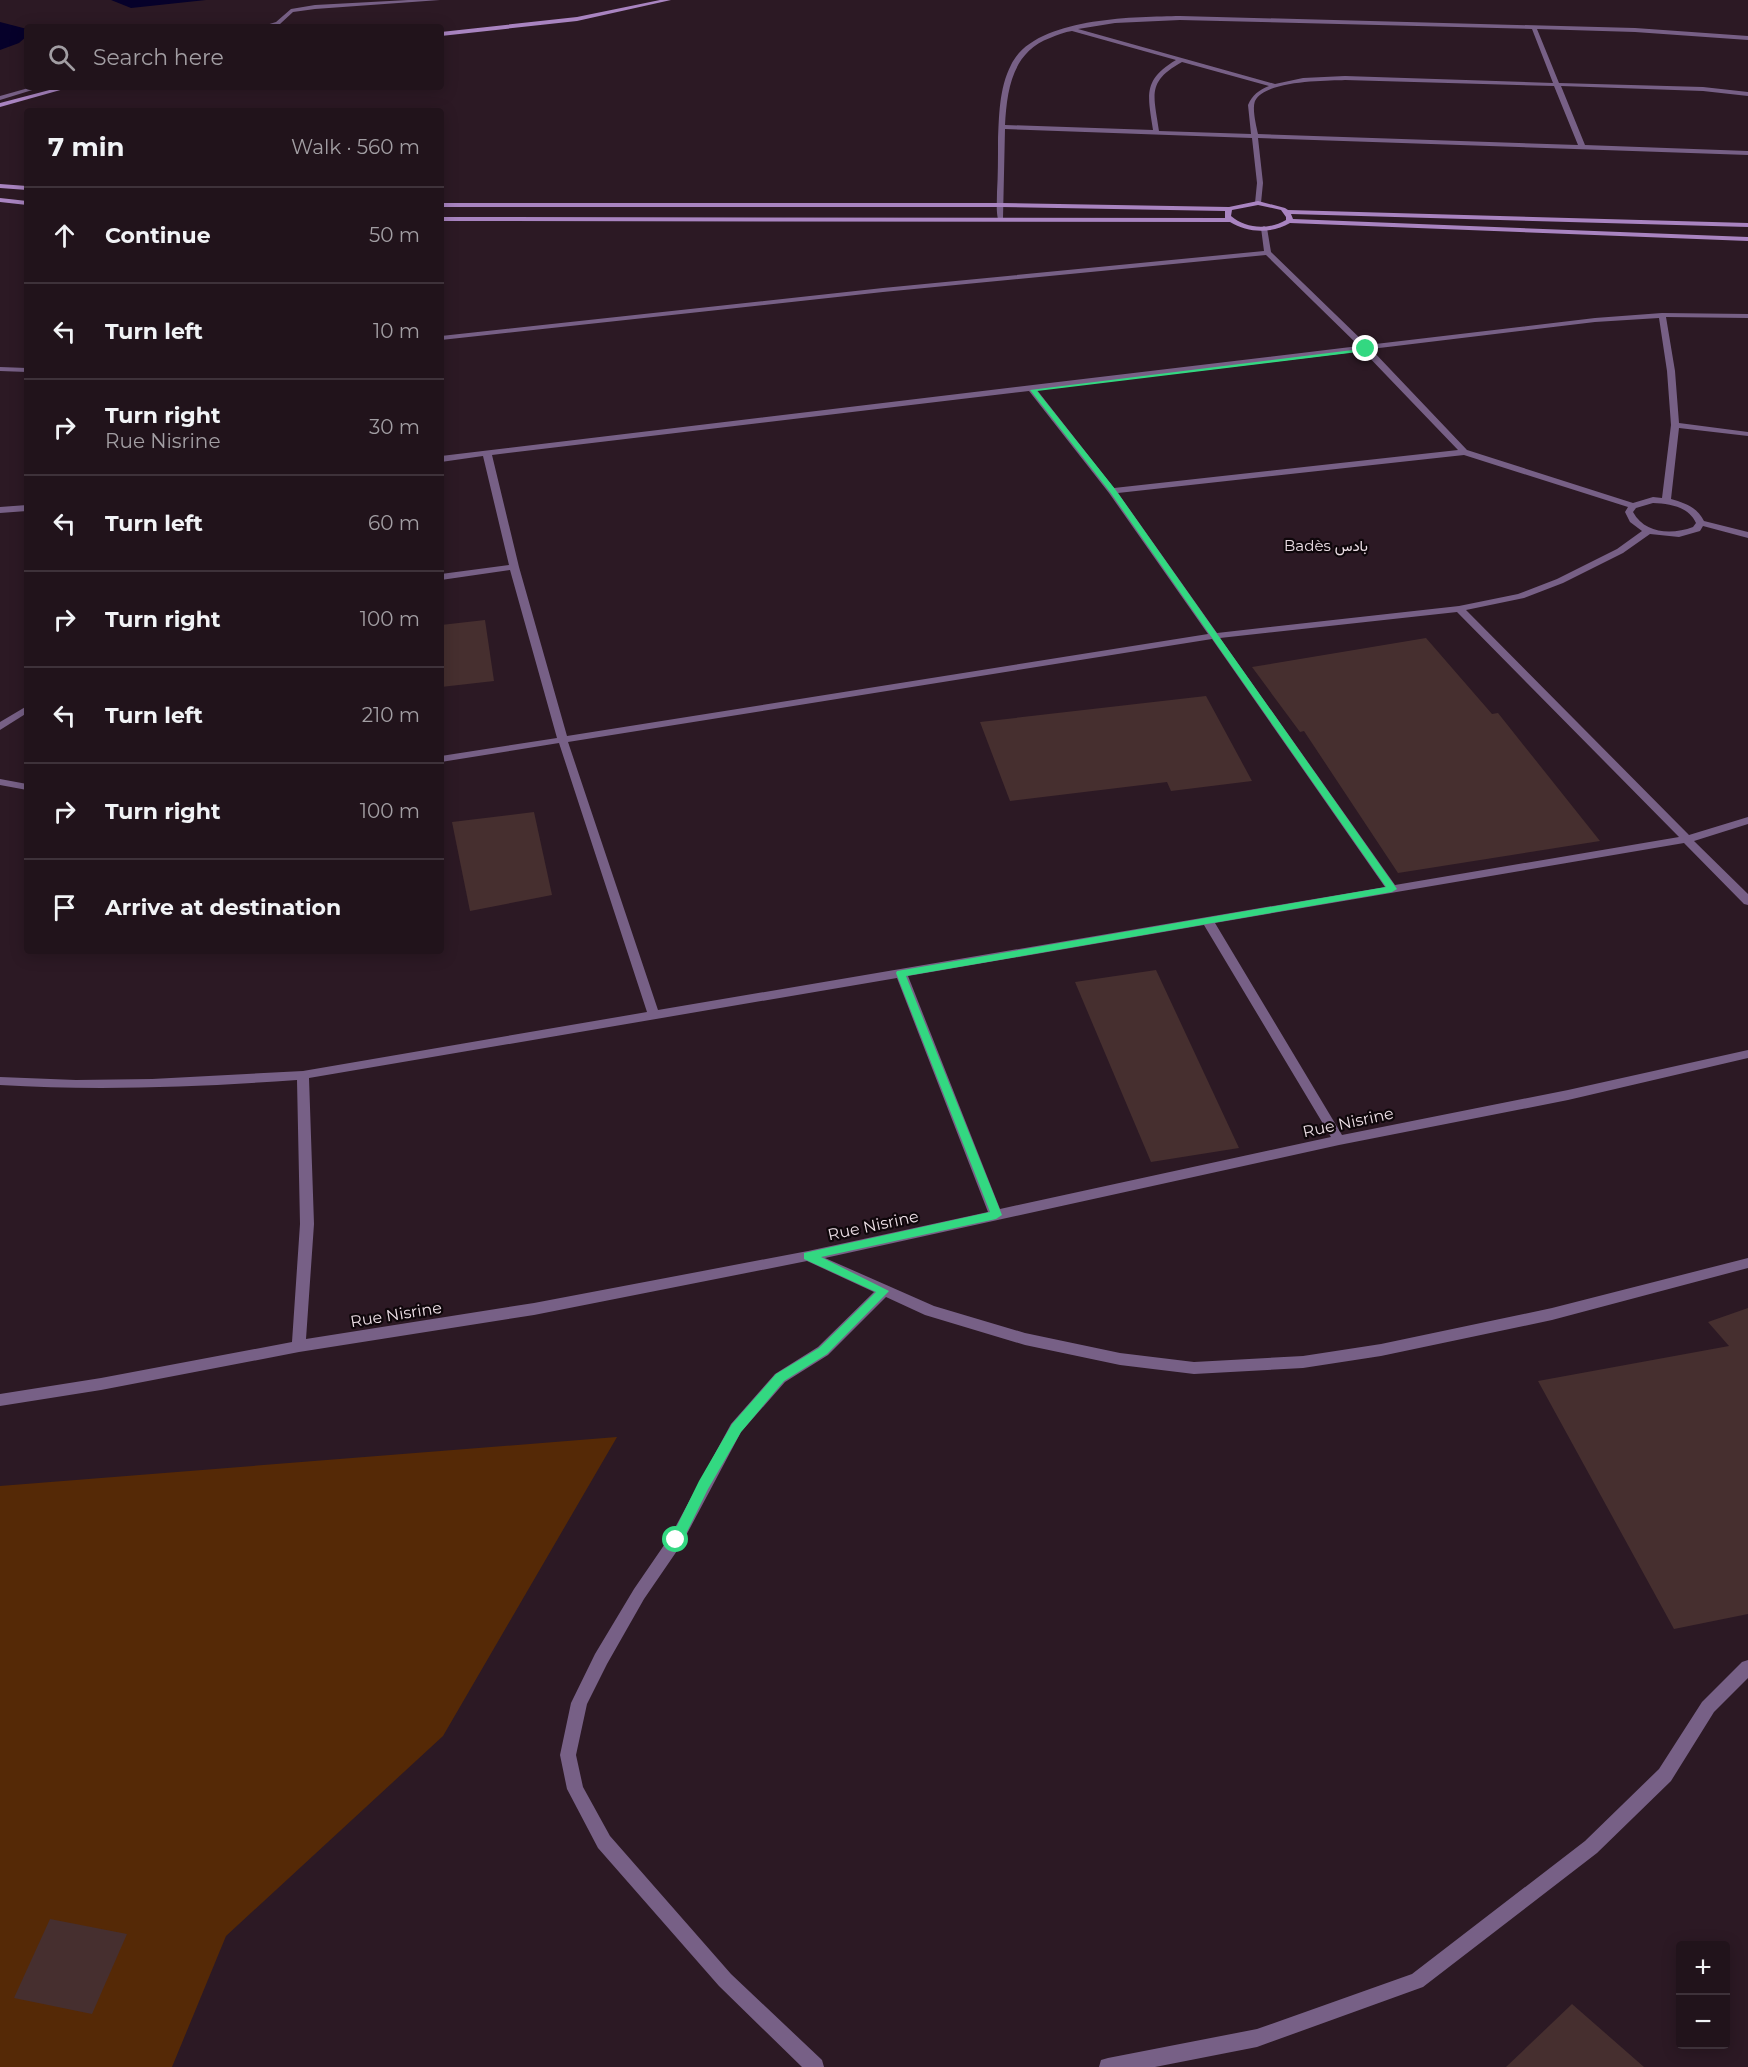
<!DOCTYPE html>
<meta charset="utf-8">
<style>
:root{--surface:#21131b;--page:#2d2028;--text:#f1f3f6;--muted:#a29ea3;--line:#3e323a}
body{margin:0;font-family:Montserrat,Vazirmatn,sans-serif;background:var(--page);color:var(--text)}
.controls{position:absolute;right:18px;bottom:18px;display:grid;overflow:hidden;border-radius:6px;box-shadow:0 3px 15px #0003}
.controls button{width:54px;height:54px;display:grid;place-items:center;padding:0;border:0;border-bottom:2px solid var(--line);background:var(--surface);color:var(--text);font:30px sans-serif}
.stop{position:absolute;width:18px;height:18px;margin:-14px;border:4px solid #33d881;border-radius:50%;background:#fff}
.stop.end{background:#33d881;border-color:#fff;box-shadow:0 2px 6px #0008}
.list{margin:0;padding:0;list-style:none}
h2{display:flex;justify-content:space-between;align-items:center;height:78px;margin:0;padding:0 24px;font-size:26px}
h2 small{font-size:20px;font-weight:400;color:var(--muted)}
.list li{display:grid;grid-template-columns:39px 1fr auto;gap:18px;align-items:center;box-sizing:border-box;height:96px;padding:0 24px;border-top:2px solid var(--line)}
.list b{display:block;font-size:22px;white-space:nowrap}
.list p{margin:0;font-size:20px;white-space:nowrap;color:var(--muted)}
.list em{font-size:20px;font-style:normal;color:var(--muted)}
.icon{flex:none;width:33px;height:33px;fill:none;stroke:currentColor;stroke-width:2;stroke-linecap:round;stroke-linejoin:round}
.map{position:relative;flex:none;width:1748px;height:2067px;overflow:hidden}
.search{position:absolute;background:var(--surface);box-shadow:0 3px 15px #0003;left:24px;top:24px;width:420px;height:66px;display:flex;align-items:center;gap:15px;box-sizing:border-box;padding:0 21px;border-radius:6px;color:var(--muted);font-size:22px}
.panel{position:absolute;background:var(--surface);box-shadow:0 3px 15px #0003;left:24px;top:108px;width:420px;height:846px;border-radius:6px}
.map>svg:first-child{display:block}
</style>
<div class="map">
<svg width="1748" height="2067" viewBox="0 0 1748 2067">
<rect width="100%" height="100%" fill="#2c1924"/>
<path fill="#552906" d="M617 1437 443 1736 226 1936 172 2067H0V1486Z"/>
<g fill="#06012a">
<path d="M111 0H206L131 8Z"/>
<path d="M0 22 27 29V36L19 43 0 50Z"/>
</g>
<g fill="#462f2f">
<path d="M485 620 494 681 441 687V625Z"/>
<path d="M1426 638 1492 714 1498 713 1600 841 1398 873 1304 731 1300 732 1252 667Z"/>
<path d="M1206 696 1252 781 1171 791 1167 782 1010 801 980 722Z"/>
<path d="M534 812 552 895 470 911 452 822Z"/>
<path d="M1156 970 1239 1148 1151 1162 1075 982Z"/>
<path d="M1748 1308V1614L1674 1629 1538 1381 1729 1346 1708 1322Z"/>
<path d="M50 1919 127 1934 92 2014 14 1998Z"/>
<path d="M1572 2004 1644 2067H1506Z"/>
</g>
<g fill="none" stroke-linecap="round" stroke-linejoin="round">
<g fill="#776086" fill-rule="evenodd">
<path d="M408 0H440L315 9 293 12 280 24 260 27 276 22 291 9 315 5Z"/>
<path d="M1180 16 1635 28 1748 36V40L1635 32 1537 29 1559 83 1703 87 1748 92V96L1703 91 1561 86 1585 145 1748 151V155L1258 138 1263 183 1261 203 1258 205 1255 203 1257 183 1252 138 1005 129 1003 218 998 219C996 211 997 201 997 192 998 175 998 159 998 142 999 117 999 88 1011 65 1034 17 1134 17 1180 16ZM1180 20 1532 29 1553 83 1345 76 1303 78 1275 84 1078 29 1115 23ZM1072 31 1176 60C1142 80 1148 96 1153 130L1005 125C1007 90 1012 52 1050 38 1057 35 1065 32 1072 31ZM1182 62 1269 86C1259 90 1252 95 1248 105L1251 134 1159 131C1154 95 1146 82 1182 62ZM1345 80 1554 86 1578 145 1258 134C1256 125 1252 109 1255 101 1266 80 1325 81 1345 80Z"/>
<path d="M32 87H42L0 100V96Z"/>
<path d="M1264 226 1267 228 1271 252 1367 345 1595 318 1662 313 1748 314V318L1666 317 1675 371 1679 423 1748 432V436L1679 428 1671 499C1685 503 1697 507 1704 521L1748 532V538L1703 526 1700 531 1679 537 1650 534 1623 553 1563 583 1524 598 1466 610 1689 835 1748 817V824L1694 841 1748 894V905L1744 904 1684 843 1215 923 1342 1135 1568 1090 1748 1050V1058L1568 1100 1339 1145 825 1258 934 1306 1025 1333 1120 1353 1194 1362 1303 1356 1381 1344 1552 1308 1748 1258V1268L1552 1320 1381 1356 1303 1368 1194 1374 1120 1365 1025 1345 925 1315 886 1297 828 1355 785 1382 741 1432 681 1545 644 1599 607 1664 587 1704 576 1755 583 1787 610 1836 731 1974 822 2060 824 2067H802L719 1986 598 1848 567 1789 560 1755 571 1703 595 1654 634 1589 671 1535 731 1424 775 1374 818 1347 874 1292 807 1261 534 1315 299 1352 101 1390 0 1406V1394L101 1378 292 1342 300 1224 297 1080C198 1087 99 1091 0 1085V1077L76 1080 152 1079 303 1071 647 1012 559 743 441 762V756L557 738 510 570 441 580V574L509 565 483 456 441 462V456L1359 346 1266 255 883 292 441 340V336L883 288 1264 251 1261 228ZM1659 318 1667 371 1671 425 1662 498 1653 497 1633 503 1467 450 1371 349 1595 322ZM1363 351 1458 450 1114 488 1037 390ZM1029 391 1109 493 1208 634 567 736 519 567 492 455ZM1464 455 1628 507 1625 512 1630 522 1642 531 1617 549 1557 579 1518 594 1459 606 1217 633 1118 493ZM1653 503C1670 504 1688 506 1696 523L1693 527C1672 535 1645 534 1633 512L1636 508ZM1457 612 1679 837 1395 885 1220 638ZM1212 639 1385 887 658 1010 568 742ZM1204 925 1331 1137 1000 1209 908 976ZM897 978 988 1212 808 1251 534 1303 306 1339 314 1224 309 1078Z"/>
<path d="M0 367 27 368V372L0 371Z"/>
<path d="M27 505V511L0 513V507Z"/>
<path d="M27 706V713L0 730V722Z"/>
<path d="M0 779 27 784V790L0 785Z"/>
<path d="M1748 1660V1678L1714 1712 1671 1781 1597 1853 1423 1987 1257 2047 1155 2067H1099L1101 2060 1108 2058 1257 2029 1412 1974 1585 1841 1659 1769 1702 1702 1742 1662Z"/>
</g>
<g fill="#a984c1" fill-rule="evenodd">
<path d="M660 0H671L577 21 441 36V32L577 17Z"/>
<path d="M61 87H71L0 107V103Z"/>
<path d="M0 184 27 186V190L0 188Z"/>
<path d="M0 198 27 201V205L0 202Z"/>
<path d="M1258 201 1285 208 1288 210 1748 223V227L1291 214 1293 219 1748 237V241L1290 223C1271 234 1248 233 1230 222L441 221V217L1225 218V211L1001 207H441V203H1001L1229 207ZM1258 205 1281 210 1286 217V220C1269 230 1246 229 1231 216L1232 210Z"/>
</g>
</g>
<path fill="#33d881" d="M1369 348 1366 351 1037 391 1115 489 1397 889 1392 892 906 976 1002 1215 996 1219 821 1257 889 1291 827 1354 784 1381 741 1432 708 1489 681 1544H672L670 1540 699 1481 732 1424 776 1374 819 1348 876 1292 804 1259V1253L990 1212 896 973 897 971 1386 887 1110 492 1030 390Z"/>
<g text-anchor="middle" stroke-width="4.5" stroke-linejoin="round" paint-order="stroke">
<g font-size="15" fill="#eddfe6" stroke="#0f070b">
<text x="1326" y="551">Badès بادس</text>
</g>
<g font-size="16" fill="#eddfe6" stroke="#0f070b">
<text transform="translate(1348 1122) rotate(-12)" y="6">Rue Nisrine</text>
<text transform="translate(873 1225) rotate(-12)" y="6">Rue Nisrine</text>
<text transform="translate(396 1314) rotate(-9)" y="6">Rue Nisrine</text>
</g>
</g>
</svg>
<div class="controls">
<button>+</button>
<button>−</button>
</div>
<div class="stop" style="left:676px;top:1540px"></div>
<div class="stop end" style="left:1366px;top:349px"></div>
<div class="search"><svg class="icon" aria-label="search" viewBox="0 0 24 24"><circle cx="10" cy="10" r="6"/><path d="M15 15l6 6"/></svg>Search here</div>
<section class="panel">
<h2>7 min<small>Walk · 560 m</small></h2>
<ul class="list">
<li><svg class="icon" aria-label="ahead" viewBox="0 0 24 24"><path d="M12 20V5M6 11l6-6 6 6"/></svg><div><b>Continue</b></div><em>50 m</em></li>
<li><svg class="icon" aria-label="left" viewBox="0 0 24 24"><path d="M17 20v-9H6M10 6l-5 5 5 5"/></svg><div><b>Turn left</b></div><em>10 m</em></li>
<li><svg class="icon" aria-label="right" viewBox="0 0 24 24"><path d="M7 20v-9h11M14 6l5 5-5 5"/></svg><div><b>Turn right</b><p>Rue Nisrine</p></div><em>30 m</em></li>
<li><svg class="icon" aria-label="left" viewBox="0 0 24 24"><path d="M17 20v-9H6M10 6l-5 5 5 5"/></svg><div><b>Turn left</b></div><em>60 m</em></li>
<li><svg class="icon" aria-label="right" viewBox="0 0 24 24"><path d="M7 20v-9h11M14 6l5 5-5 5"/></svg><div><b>Turn right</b></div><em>100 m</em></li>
<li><svg class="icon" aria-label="left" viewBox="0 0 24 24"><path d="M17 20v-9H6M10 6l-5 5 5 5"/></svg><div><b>Turn left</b></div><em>210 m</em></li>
<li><svg class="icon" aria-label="right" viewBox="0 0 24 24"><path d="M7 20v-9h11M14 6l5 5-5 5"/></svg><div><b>Turn right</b></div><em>100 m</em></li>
<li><svg class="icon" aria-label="arrive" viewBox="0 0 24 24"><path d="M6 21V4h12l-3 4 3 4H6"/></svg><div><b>Arrive at destination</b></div></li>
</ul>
</section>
</div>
